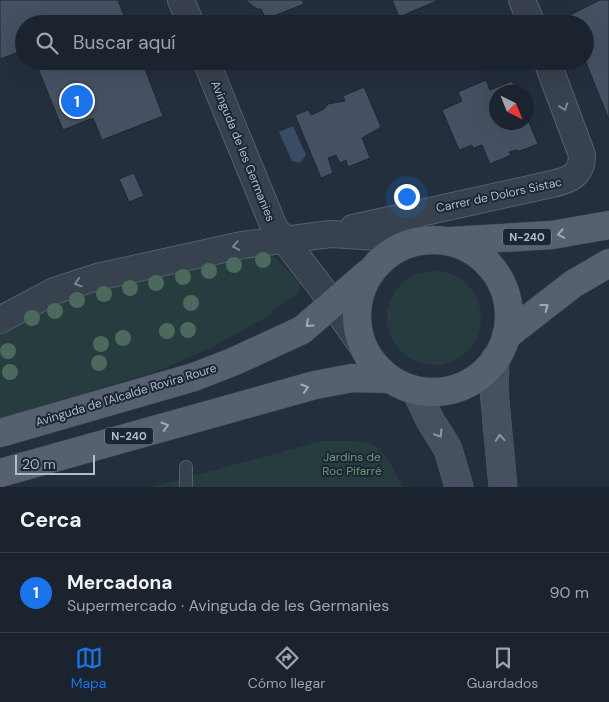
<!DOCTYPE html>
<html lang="es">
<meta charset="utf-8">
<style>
:root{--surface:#1b232e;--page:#242b36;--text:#f1f3f6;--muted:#a0a4aa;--line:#39404a;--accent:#1a73e8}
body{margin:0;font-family:"DM Sans",sans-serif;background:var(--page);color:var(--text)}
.compass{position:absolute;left:489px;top:85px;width:45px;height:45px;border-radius:50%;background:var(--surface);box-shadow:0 5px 20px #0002;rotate:137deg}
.scale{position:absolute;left:15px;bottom:12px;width:80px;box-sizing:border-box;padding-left:5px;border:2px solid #b4bcc9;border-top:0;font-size:14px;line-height:18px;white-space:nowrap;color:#b4bcc9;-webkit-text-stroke:4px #1d2633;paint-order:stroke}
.you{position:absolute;left:406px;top:196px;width:18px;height:18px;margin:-12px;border:4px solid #fff;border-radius:50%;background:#1a73e8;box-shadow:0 0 0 8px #1a73e833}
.badge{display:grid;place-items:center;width:32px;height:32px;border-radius:50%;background:var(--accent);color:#fff;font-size:16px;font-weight:700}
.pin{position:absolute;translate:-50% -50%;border:2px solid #fff;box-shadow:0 1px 5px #0006}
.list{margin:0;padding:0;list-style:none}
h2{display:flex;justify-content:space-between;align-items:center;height:65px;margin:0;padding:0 20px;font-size:21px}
h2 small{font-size:16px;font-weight:400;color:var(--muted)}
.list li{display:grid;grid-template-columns:32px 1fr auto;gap:15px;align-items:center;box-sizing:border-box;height:80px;padding:0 20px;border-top:1px solid var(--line)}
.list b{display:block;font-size:19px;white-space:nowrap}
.list p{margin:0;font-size:16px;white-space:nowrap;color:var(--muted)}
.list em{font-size:16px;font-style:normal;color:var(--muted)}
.icon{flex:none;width:28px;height:28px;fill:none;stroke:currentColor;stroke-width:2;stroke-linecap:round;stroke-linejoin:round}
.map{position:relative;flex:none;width:609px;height:487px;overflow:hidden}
.search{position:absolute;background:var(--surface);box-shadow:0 5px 20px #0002;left:15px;right:15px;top:15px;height:55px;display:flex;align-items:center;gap:12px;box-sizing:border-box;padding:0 18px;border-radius:28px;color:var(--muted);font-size:19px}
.sheet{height:145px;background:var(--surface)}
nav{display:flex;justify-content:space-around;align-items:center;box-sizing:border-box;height:70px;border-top:1px solid var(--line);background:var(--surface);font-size:14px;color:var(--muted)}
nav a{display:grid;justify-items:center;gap:2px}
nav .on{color:var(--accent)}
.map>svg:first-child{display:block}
</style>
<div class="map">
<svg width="609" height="487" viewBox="0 0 609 487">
<rect width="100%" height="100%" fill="#242f3e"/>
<g fill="#263c3f">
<path d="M266 247 300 284 298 293 272 311 273 313 211 348 157 371 0 419V328L55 295Z"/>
<circle cx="434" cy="318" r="47"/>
<path d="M322 441C375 441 378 437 403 487H152Z"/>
</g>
<path fill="#394c67" d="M293 126 306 155 300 163 292 161 279 132Z"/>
<g fill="#455162" stroke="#1f2835">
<path d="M0 0H118L127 24H24V50L0 59Z"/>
<path d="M245 0H302L304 4 266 19 261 9H257Z"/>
<path d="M392 0H439L399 17Z"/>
<path d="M600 0H609V120L585 60V24H571L568 16Z"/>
<path d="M35 61H142L163 116 102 140 93 118 63 130Z"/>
<path d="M486 80 490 90 512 81 517 92H496V122H526V115L538 144 520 151 516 150 509 152 511 155 490 164 482 145 473 148 472 145 459 150 442 110 462 101 458 92Z"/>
<path d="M364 87 381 127 362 138 370 158 348 167 346 160 340 163 336 155 328 158 333 173 321 178 295 115 308 110 311 115 324 109 328 104 345 101 343 96Z"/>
<path d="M134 173 144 196 129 202 119 179Z"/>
</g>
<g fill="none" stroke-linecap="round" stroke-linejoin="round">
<defs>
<path id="lane" d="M186 467V487"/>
<g id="street">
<path d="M181 0 191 24"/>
<path d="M522 0 532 24"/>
<path d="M206 61 274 227 320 286 363 347"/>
<path d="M353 228 552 184C570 180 582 175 582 155L547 61"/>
<path d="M0 320 54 291 97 277 242 245 331 234 425 240"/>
</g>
<g id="secondary">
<path d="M495 359 494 390 503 487"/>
<path d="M416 391 430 420 448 449 459 487"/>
</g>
<g id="primary">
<circle cx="433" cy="316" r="76"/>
<path d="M451 241 552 235 609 225"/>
<path d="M506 336 573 284 609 263"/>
<path d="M0 433 194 377 235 361 302 330 367 274"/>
<path d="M0 473 315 385 352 378 390 379"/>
</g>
</defs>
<use href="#lane" stroke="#565f6c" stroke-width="14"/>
<use href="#street" stroke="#565f6c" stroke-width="28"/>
<use href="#secondary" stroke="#565f6c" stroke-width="29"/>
<use href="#primary" stroke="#414a57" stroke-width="29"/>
<use href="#lane" stroke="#38414e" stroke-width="12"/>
<use href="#street" stroke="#38414e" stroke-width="26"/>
<use href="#secondary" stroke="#465061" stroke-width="28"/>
<use href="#primary" stroke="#56606e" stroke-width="28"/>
</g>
<g fill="#4b6a5d">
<circle cx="263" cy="260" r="8"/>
<circle cx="234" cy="265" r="8"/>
<circle cx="209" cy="271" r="8"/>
<circle cx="183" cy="277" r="8"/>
<circle cx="156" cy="283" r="8"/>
<circle cx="130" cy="288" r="8"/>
<circle cx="104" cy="294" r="8"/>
<circle cx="77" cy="300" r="8"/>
<circle cx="191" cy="303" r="8"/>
<circle cx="55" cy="311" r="8"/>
<circle cx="32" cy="318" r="8"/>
<circle cx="188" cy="330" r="8"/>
<circle cx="167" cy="331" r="8"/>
<circle cx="123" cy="338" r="8"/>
<circle cx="101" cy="344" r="8"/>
<circle cx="8" cy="351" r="8"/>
<circle cx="99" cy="363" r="8"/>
<circle cx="10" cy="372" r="8"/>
</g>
<defs><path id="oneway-chevron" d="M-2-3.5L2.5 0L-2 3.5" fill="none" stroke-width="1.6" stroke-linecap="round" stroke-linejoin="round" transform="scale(1.25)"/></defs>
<g stroke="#7c8592">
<use href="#oneway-chevron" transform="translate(564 107) rotate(70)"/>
<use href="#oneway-chevron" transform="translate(236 246) rotate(169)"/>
<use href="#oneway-chevron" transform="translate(78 283) rotate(162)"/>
</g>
<g stroke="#a1aab7">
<use href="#oneway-chevron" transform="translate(561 234) rotate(169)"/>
<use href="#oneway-chevron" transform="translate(545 307) rotate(-37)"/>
<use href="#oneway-chevron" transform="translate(309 324) rotate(138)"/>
<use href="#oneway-chevron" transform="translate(305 388) rotate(-17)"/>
<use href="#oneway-chevron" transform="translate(165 426) rotate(-16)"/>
</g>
<g stroke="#8e96a5">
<use href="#oneway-chevron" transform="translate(439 434) rotate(58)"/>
<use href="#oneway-chevron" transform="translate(500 438) rotate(-94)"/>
</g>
<g text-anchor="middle" stroke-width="4" stroke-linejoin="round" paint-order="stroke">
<g fill="#1d2633" stroke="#878f9c" stroke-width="1">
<rect x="503" y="228.5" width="48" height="17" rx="4"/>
<rect x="105" y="427.5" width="48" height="17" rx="4"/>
</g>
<g font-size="11" font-weight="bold" fill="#b4bcc9">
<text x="527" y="241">N-240</text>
<text x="129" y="440">N-240</text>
</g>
<g font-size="12" fill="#b4bcc9" stroke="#1d2633">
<text transform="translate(243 151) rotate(68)" y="4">Avinguda de les Germanies</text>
<text transform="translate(499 195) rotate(-12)" y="4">Carrer de Dolors Sistac</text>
<text transform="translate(126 395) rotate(-17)" y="4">Avinguda de l'Alcalde Rovira Roure</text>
</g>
<g font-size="12" fill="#6b9a76" stroke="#1d2633">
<text x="352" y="461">Jardins de<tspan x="352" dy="14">Roc Pifarré</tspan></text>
</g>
</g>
</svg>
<svg class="compass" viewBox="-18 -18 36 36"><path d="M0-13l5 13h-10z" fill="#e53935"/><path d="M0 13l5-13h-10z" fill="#a0a4aa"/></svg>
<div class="scale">20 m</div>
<div class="you"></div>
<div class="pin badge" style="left:77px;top:101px">1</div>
<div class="search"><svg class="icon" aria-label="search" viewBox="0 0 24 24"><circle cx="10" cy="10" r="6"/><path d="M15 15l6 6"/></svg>Buscar aquí</div>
</div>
<section class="sheet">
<h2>Cerca<small></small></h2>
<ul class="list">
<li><span class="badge">1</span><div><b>Mercadona</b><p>Supermercado · Avinguda de les Germanies</p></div><em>90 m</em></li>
</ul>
</section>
<nav>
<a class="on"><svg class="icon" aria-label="map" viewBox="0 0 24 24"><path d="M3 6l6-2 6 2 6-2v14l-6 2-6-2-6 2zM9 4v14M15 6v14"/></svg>Mapa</a>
<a><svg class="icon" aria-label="directions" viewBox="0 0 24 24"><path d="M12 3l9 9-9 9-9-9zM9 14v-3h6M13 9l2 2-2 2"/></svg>Cómo llegar</a>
<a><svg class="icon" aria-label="saved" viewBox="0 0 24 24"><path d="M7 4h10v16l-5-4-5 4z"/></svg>Guardados</a>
</nav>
